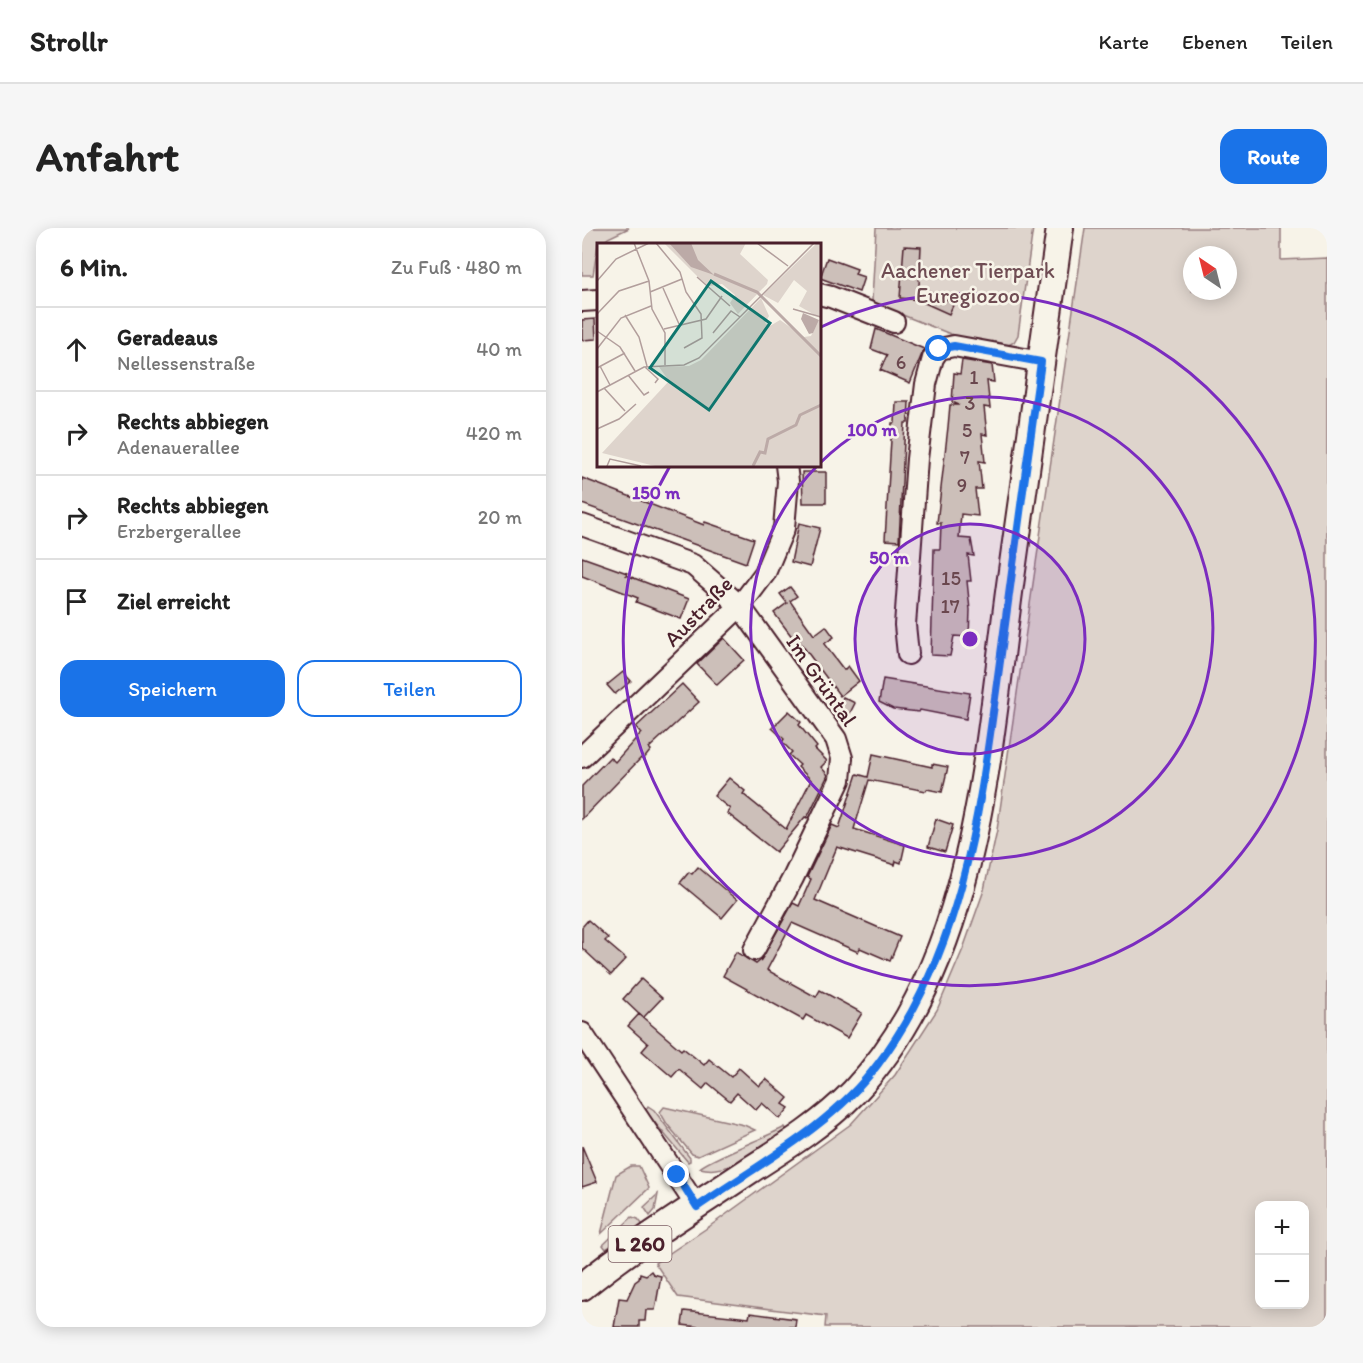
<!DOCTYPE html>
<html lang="de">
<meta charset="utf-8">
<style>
:root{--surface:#fff;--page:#f6f6f6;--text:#222;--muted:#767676;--line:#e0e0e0;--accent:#1a73e8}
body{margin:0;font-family:Itim,sans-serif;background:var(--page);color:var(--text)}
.controls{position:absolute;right:18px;bottom:18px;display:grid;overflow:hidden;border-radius:12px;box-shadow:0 3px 15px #0003}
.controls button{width:54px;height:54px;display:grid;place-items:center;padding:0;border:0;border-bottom:2px solid var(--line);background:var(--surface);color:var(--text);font:30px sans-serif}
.compass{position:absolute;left:601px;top:18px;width:54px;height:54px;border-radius:50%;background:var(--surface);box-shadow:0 3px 15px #0003;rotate:325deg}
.stop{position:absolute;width:18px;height:18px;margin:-14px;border:4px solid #1a73e8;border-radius:50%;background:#fff}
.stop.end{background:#1a73e8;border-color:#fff;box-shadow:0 2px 6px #0008}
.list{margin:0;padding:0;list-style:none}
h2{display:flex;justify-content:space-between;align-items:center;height:78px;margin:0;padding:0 24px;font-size:26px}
h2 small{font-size:20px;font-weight:400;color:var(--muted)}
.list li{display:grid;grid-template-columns:39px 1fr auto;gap:18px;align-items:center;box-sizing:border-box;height:84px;padding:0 24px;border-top:2px solid var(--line)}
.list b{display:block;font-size:22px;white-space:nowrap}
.list p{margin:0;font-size:20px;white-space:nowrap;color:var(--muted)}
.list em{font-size:20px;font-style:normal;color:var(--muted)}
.actions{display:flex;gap:12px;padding:18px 24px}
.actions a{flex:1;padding:14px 0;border:2px solid var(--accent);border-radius:18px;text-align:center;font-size:21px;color:var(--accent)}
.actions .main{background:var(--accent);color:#fff}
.icon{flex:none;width:33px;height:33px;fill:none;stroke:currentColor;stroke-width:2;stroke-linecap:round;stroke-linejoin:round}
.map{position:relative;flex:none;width:745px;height:1099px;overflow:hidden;border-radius:18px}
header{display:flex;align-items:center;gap:36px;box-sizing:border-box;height:84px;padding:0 30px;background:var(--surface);border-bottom:2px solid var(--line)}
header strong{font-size:28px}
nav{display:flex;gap:33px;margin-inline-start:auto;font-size:21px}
.intro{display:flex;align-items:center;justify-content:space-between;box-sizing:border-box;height:144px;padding:0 36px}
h1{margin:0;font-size:42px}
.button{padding:15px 27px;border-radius:18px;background:var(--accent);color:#fff;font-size:21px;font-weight:700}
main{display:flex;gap:36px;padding:0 36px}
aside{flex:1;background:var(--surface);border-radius:18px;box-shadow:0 3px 15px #0003}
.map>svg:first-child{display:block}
</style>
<header>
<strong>Strollr</strong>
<nav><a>Karte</a><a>Ebenen</a><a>Teilen</a></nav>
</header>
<div class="intro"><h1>Anfahrt</h1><a class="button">Route</a></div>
<main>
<aside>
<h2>6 Min.<small>Zu Fuß · 480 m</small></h2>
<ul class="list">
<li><svg class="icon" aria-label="ahead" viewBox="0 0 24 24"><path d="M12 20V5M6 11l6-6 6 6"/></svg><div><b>Geradeaus</b><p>Nellessenstraße</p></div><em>40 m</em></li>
<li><svg class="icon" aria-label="right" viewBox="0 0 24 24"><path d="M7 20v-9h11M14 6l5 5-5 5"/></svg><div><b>Rechts abbiegen</b><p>Adenauerallee</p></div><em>420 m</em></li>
<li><svg class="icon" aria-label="right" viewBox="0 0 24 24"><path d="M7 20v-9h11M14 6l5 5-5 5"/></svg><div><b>Rechts abbiegen</b><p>Erzbergerallee</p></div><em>20 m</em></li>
<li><svg class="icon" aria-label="arrive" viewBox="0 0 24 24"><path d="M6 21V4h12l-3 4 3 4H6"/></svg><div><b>Ziel erreicht</b></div></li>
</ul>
<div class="actions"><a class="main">Speichern</a><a>Teilen</a></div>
</aside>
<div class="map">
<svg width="745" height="1099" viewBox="0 0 745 1099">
<rect width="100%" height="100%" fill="#f7f3e8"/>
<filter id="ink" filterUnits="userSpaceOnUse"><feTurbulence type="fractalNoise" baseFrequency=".0167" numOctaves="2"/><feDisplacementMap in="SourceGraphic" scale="12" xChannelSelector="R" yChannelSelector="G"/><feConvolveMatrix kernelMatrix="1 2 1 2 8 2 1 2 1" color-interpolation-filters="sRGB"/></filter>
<g filter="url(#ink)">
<g fill="#ded4cc" stroke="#947a7c" stroke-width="1.5" fill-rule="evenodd">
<path d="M0 0H47L26 10 20 16H16L11 47H0Z"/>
<path d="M294 0H451L436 107 432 114 423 119 381 111 298 78 290 72Z"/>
<path d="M503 0H699V32L745 30V1099H243L244 1088 96 1069 73 1035 128 998 269 896 313 847 355 782 381 721 402 662 415 602ZM610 27H646V63H610ZM678 978H722V1076H678Z"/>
<path d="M66 878 72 882 108 930V933L106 934 63 883Z"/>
<path d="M82 879 162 897 173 902 116 928 110 926 85 896 78 884Z"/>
<path d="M203 899 205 902 201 906C177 921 148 948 118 940 123 933 189 907 203 899Z"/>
<path d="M49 938H57L67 960 19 1006 34 947Z"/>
<path d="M76 966 73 982 68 988 62 979Z"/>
<path d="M50 989 56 991 61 997 24 1021 21 1017Z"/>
</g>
<g fill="#ccbfb9" stroke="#4a1f2b" stroke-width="1.5">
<path d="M322 18 339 19 337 58 372 75 367 86 336 72 318 70Z"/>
<path d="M245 30 275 41 273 46 282 49 277 64 238 50Z"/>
<path d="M13 91 14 111 0 112V92Z"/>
<path d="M294 101 342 121 328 155 298 142 305 127 289 121Z"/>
<path d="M380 132 410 137 412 154 405 153 408 180 402 179 405 207 400 206 403 234 397 233 400 261H393L396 288 379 286 377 310 389 311 392 328 386 327 389 353H385L388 382 387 409 372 408 368 428 349 427 352 321H358L359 295H355L366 199 368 177H377L370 174 372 145 378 146Z"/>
<path d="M314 174H327L326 195H323L317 313 303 312 310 195H313Z"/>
<path d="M220 244H244V275H221Z"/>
<path d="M0 250 122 297 123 294 172 311 164 335 0 276Z"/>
<path d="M217 295 238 300 228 339 209 334Z"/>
<path d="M0 329 45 345 44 347 107 371 99 391 54 374 56 370 0 348Z"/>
<path d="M208 359 215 368 208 373 217 386 232 407 244 398 252 409 242 416 262 442 266 438 277 453 258 468 214 409 211 410 192 385 205 375 198 366Z"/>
<path d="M142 410 162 432 135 457 115 436Z"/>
<path d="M41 444 49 453 33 466 25 457Z"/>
<path d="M301 451 388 465 384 491 338 482 337 484 311 481 297 474Z"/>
<path d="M100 456 117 474 67 520 69 522 61 532 59 530 0 591V558L28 529 33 534 59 505 54 499Z"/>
<path d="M261 469 273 475 266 489 254 483Z"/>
<path d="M207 483 219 494 217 497 235 519 233 521 245 533 239 539 246 547 225 590 223 589 194 624 145 585 148 581 132 568 147 550 163 563 161 566 204 601 229 552 216 539 218 537 207 527 210 524 200 514 202 511 190 500Z"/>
<path d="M291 526 350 539V536L366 539 360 564 345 561 344 563 287 552 272 601 323 617 319 635 314 633 313 637 255 619 233 672 318 709 308 733 278 720 276 724 210 695 185 742 234 769 238 762 280 785 265 810 224 787 221 792 141 748 154 724 174 736 179 732 211 675 217 678 229 651 225 649 250 597 257 600 275 546 286 549Z"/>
<path d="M354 591 371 597 363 624 346 619Z"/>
<path d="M116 639 155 672 140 690 98 655 107 644 110 646Z"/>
<path d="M6 692 26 710 23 713 44 731 29 747 0 720V699Z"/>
<path d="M59 751 80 770 61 790 41 771Z"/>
<path d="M57 786 99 822 101 820 122 837 127 831 149 849 157 840 177 858 184 851 206 870 201 876 207 880 198 891 180 875 174 882 155 865 148 873 126 855 121 861 97 841 90 849 60 823 66 816 46 798Z"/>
<path d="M0 918 15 954 0 959Z"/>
<path d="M69 1043 71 1046 79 1048 73 1082H64L63 1093H57V1099H32L37 1070 45 1071 53 1054 57 1051 58 1045 64 1047Z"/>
<path d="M102 1083 167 1090 168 1085 214 1091 213 1099H117L100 1097Z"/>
</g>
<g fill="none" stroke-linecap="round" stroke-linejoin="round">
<defs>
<g id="minor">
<path d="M237 66 249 69 312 94"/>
<path d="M0 73 16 72"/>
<path d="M0 297 111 337 158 378 254 511 260 530 258 552 211 650 172 722"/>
<path d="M326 426 323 397 335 231 344 156 351 130 357 121 372 118 459 134"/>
<path d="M0 529 158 378 183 345 202 300 206 253 204 237"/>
<path d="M0 805 115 979"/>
</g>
<path id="major" d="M0 1059C51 1017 113 979 168 942 204 919 242 895 272 864 395 734 405 525 428 357 444 238 461 119 478 0"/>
</defs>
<use href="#minor" stroke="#4a1f2b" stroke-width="24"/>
<use href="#major" stroke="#4a1f2b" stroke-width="30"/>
<use href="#minor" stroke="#f7f3e8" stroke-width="20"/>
<use href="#major" stroke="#f7f3e8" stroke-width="26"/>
</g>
</g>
<g fill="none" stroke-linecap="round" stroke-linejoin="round" filter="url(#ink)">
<path stroke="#1a73e8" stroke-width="8" d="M95 947 115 979C177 936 250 898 296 836 386 716 399 570 419 426 432 329 445 231 459 134L372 118 357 121"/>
</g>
<circle cx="388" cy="411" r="115" fill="#7b2cbf" fill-opacity=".12"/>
<g fill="none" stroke="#7b2cbf" stroke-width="3">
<circle cx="388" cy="411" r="115"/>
<path d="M238 235A231 231 0 1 1 235 238"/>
<path d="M239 99A346 346 0 1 1 88 238"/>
</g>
<g text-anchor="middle" stroke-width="5" stroke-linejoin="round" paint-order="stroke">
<g font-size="20" fill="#6a474e">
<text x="319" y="141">6</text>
<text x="392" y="156">1</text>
<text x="388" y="182">3</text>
<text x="385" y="209">5</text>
<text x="383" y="236">7</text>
<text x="380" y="264">9</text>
<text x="369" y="357">15</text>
<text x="368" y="385">17</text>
</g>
<rect fill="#f7f3e8" stroke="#7e5f64" stroke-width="1.5" x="26.5" y="998" width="63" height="36" rx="4.5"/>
<g font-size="21" font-weight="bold" fill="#4a1f2b">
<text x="58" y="1023">L 260</text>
</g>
<g font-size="22" fill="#6f4c53" stroke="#f7f3e8">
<text x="386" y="50">Aachener Tierpark<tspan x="386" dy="25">Euregiozoo</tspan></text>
</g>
<g font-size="22" fill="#4a1f2b" stroke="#f7f3e8">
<text transform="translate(116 383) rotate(-46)" y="8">Austraße</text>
<text transform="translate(240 452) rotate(55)" y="8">Im Grüntal</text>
</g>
</g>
<g transform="translate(15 15)">
<rect width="224" height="224" fill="#f7f3e8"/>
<path d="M67 0H149L143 11 171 37 170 41 141 71 133 60 138 52 125 41 112 43 103 36ZM220 0H223V223H58L5 210 72 138 62 124 92 123 104 117 164 55 172 73 168 80 173 83 183 77 207 94 214 93 223 75 202 63 210 48 197 37 181 60 166 52Z" fill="#ded4cc"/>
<path d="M72 0H94L101 17 117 32 94 24ZM206 70 222 77 216 90 212 91 204 76Z" fill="#bcaaa7"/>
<path fill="none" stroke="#bcaaa7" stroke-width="3" d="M117 31 160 49 224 113M156 223 163 209 168 210 171 196 199 182 203 172 224 162"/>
<path fill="none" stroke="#b29e9c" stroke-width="1.5" d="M37 0 52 38 55 66 68 90V122M59 0 83 29 89 49 104 71 105 95 87 105M160 0 191 23M100 34 133 63M0 38 19 16 52 0M66 45 82 81M53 49 85 36M196 66 224 74M0 71 22 48 52 38M28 72 42 94 50 123M67 86 109 76 125 53M0 88 23 104 38 128M116 90 134 68 143 74M0 106 24 75 54 63M3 123 13 142M48 124 61 136 58 140M0 125 28 110M31 132 47 152 52 149M7 145 28 168M0 149 47 124 87 122 102 115 217 0M0 186 22 176 39 161M10 223 13 216 44 223"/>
<path fill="#0f766e" fill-opacity="0.15" stroke="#0f766e" stroke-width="3" d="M114 38 173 80 112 167 53 125Z"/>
<rect width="224" height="224" fill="none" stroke="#4a1f2b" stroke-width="3"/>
</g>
<circle cx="388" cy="411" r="9" fill="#7b2cbf" stroke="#f7f3e8" stroke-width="3"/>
<g font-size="18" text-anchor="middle" font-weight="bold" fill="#7b2cbf" stroke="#f7f3e8" stroke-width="5" stroke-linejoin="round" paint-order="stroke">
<text x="290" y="208">100 m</text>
<text x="74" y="271">150 m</text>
<text x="307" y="336">50 m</text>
</g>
</svg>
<div class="controls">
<button>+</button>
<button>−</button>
</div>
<svg class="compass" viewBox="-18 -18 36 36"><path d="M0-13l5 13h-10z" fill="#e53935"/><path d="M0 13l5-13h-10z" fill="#767676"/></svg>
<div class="stop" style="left:357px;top:121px"></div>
<div class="stop end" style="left:95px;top:947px"></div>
</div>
</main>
